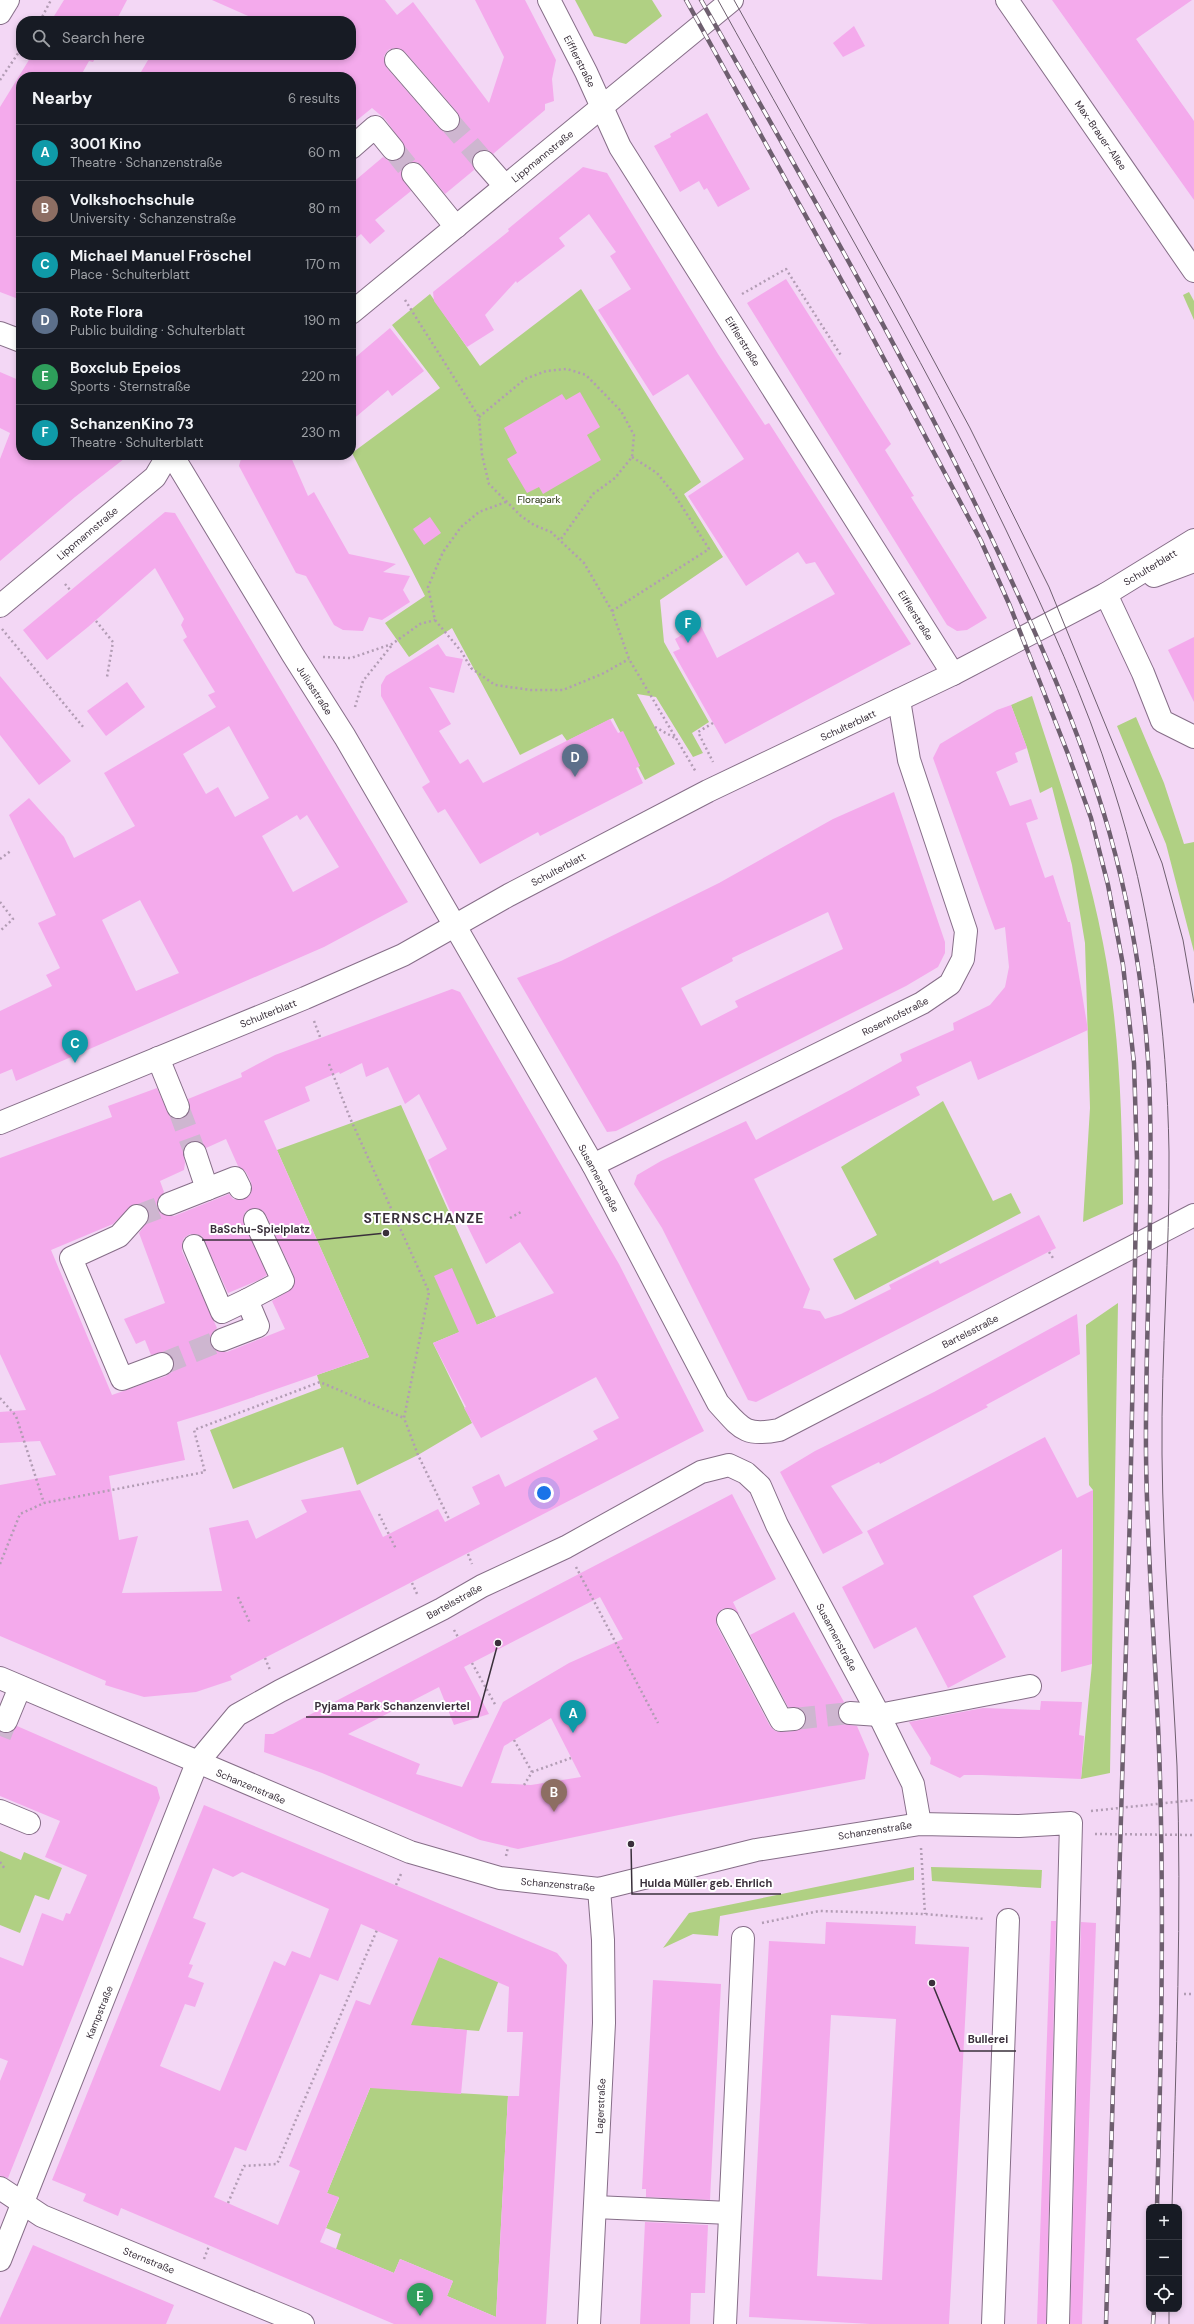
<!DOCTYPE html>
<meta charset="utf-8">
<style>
:root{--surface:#171b24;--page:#242831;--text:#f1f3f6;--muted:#9ea1a6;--line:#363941;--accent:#0f766e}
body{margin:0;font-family:"DM Sans",sans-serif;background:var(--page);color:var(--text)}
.controls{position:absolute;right:12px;bottom:12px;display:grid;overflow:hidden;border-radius:8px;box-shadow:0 2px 6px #0003}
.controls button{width:36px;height:36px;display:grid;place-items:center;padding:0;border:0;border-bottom:1px solid var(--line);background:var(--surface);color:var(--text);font:20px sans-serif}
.you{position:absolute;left:544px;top:1493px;width:14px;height:14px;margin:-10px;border:3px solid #fff;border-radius:50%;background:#1a73e8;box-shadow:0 0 0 6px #1a73e833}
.badge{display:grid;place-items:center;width:26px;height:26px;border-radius:50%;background:var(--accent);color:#fff;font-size:13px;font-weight:700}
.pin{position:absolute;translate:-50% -33px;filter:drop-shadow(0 1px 2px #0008)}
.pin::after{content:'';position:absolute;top:21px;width:14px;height:12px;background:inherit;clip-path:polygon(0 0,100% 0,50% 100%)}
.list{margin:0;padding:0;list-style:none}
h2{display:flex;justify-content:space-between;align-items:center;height:52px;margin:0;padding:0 16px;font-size:17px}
h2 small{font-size:13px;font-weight:400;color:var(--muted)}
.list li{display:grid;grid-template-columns:26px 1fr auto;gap:12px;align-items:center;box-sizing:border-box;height:56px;padding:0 16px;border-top:1px solid var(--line)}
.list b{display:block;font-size:15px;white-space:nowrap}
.list p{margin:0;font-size:13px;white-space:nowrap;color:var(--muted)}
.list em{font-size:13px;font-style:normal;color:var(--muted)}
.icon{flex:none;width:22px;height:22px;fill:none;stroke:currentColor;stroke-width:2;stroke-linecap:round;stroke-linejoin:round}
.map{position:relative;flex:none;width:1194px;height:2324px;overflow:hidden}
.search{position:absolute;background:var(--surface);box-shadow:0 2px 6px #0003;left:16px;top:16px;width:340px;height:44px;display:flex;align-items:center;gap:10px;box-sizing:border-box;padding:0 14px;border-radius:16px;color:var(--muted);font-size:15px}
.panel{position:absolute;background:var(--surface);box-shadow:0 2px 6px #0003;left:16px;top:72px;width:340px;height:388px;border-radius:16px}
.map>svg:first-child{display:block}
</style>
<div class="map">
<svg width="1194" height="2324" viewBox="0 0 1194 2324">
<rect width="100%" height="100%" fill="#f3d7f5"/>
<g fill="#b0d083">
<path d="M575 0H652L662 16 626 44 594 36Z"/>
<path d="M581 289 701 482 684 494 723 557 660 600 664 642 709 722 692 733 703 753 693 757 656 697 637 694 675 764 645 780 613 718 567 741 562 734 520 755 452 628 409 657 385 623 425 596 352 453 440 388 392 325 430 294 480 366Z"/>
<path d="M1189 292 1194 301V320L1183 295Z"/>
<path d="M1032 696C1058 777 1087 859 1103 943 1120 1029 1122 1117 1123 1204L1083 1222 1090 1108 1085 943 1072 865 1052 787 1040 793 1027 748 1011 705Z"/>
<path d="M1136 717 1164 783 1184 844 1194 842V952L1166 844 1117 726Z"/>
<path d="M943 1101 993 1201 1011 1193 1021 1213 855 1300 833 1259 877 1235 841 1167Z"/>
<path d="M401 1105 496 1317 433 1343 472 1423 418 1455 357 1485 343 1447 233 1489 210 1430 321 1388 317 1375 369 1357 277 1150Z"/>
<path d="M1118 1303 1110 1773 1081 1779 1092 1664 1093 1490 1089 1485 1086 1325Z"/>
<path d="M0 1851 21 1860 24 1852 62 1868 49 1900 35 1895 20 1933 0 1925Z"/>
<path d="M914 1867V1880L720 1916 718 1936 693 1934 663 1948 689 1913Z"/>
<path d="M931 1867 1042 1870 1041 1888 932 1881Z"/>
<path d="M439 1957 501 1975 479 2031 431 2027 406 2090 508 2096 496 2317 447 2296 453 2281 400 2259 394 2273 336 2249 341 2234 326 2228 339 2198 327 2193 403 2008Z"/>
</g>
<g fill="#f4aaec" fill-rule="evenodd">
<path d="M64 0H127L116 21H51Z"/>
<path d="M212 0H385L397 15 413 2 489 103 504 57 475 0H525L556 60 552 79 554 101 545 104V110L493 154 488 150 476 152 472 158 474 170 445 194 422 166 417 162 405 164 402 169 401 176 411 191 375 220 385 231 370 244 361 234 351 242V184L383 157 389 161 401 159 405 154V147L385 119 372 108 351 125V77H138L151 55H351V21H252L255 19ZM394 48 405 52 457 112 460 124 456 130 444 132 439 128 387 68 384 62V56L388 50Z"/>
<path d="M1052 0H1192L1136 39 1194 121V200Z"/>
<path d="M854 26 865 46 843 57 833 43Z"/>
<path d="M32 55H97L93 62 89 61 80 77H21V300L0 292V107Z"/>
<path d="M707 113 750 189 718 207 707 188 704 190 699 181 680 192 654 146 671 137 670 134Z"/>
<path d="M583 167 607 173 718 354 765 425 769 423 911 644 725 744 673 652 680 649 675 639 700 624 717 658 835 594 815 562 806 564 798 552 746 586 688 496 744 459 688 374 653 396 598 310 631 289 610 256 616 252 589 214 559 238 565 246 517 283 516 281 485 315 494 330 467 347 434 301 433 292 509 231 508 229Z"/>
<path d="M786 279 891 444 885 450 914 496 911 497 987 618 967 630 957 631 947 625 747 303Z"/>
<path d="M390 328 424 371 392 396 388 390 351 421V361Z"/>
<path d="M0 372 21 381V455H129L75 497 0 561V459L10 433 0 428Z"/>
<path d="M580 392 600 427 587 435 601 460 543 494 539 487 527 493 507 459 517 453 504 428 562 394 566 400Z"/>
<path d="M242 455H290L308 496 314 492 349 554 396 564 383 572 410 576 403 590 410 602 382 620 369 617 363 631 343 630 334 625 306 576 296 573 239 466Z"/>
<path d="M165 512 175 513 408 902 324 947 16 1081 12 1069 0 1074V1011L52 986 46 975 60 968 38 923 56 915 9 815 29 798 64 837 74 858 135 826 104 773 216 707 208 695 215 692 183 640 187 637 181 625 184 619 155 568 88 627 47 660 23 630ZM229 726 269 798 235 817 218 787 206 794 183 754ZM297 815 300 820 307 815 339 867 293 892 262 836ZM140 900 179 973 136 991 102 920Z"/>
<path d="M430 517 441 533 424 545 413 529Z"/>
<path d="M1194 637V702L1168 650Z"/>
<path d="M438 644 446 656 463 659 454 693 429 687 451 724 439 731 460 764 468 759 483 783 610 719 618 733 623 731 640 766 636 768 643 783 540 836 538 832 480 864 445 809 438 813 422 787 430 782 381 696V685L386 676Z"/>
<path d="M0 676 71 761 39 785 0 735Z"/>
<path d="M127 682 145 707 106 736 87 711Z"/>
<path d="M1011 705 1027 748 1015 753 1018 762 996 772 1010 806 1031 799 1038 819 1026 823 1045 878 1053 875 1068 922H1070L1088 1030 978 1080 971 1061 916 1087 920 1095 754 1179 810 1289 803 1308 820 1311 825 1319 841 1314 891 1289 889 1285 938 1260 940 1264 1039 1215 1056 1248 756 1402 748 1400 662 1228 634 1184 637 1175 661 1161 746 1121 756 1140 850 1090 902 1061 900 1054 954 1030 953 1023 990 1005 1005 987 1009 967 1005 927 995 930 933 758 940 744 997 710Z"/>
<path d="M894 792 945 942V953L938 967 906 986 616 1131 607 1132 517 978 561 961 719 883 833 819ZM828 912 843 949 735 1001 738 1007 701 1026 681 988 733 961 732 958Z"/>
<path d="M452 989 460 992 619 1264 704 1431 230 1676 232 1680 196 1692 144 1697 105 1685 106 1681 0 1636V1485L56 1475 40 1441 0 1443V1412L26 1410 0 1354V1158L112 1117 108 1106 157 1088 170 1117 176 1119H182L188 1115 190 1109 188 1099 242 1077 241 1073 275 1055ZM362 1063 366 1077 388 1067 405 1104 419 1094 447 1149 428 1160 452 1215 460 1211 486 1264 520 1242 554 1293 477 1325 452 1268 434 1276 459 1332 433 1343 466 1407 464 1408 481 1438 596 1377 619 1418 593 1431 598 1439 505 1487 499 1474 472 1487 480 1504 445 1522 438 1509 383 1537 360 1490 301 1500 307 1512 256 1539 248 1520 209 1528 222 1591 122 1593 138 1536 119 1540 109 1476 185 1460 177 1422 216 1410 369 1357 264 1121 310 1101 305 1087 339 1072 340 1074ZM226 1139 238 1166 246 1172 251 1182 252 1189 250 1195 240 1200 233 1199 229 1194 174 1216 161 1214 157 1208V1202L164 1192 160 1181 184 1170 185 1163 183 1151 185 1145 191 1141H197L206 1148ZM134 1204 145 1206 149 1213V1219L139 1233 165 1303 124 1319 136 1344 145 1340 151 1355 164 1352 170 1354 174 1359V1366L172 1372 166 1376 112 1395 51 1250 113 1224ZM256 1208 262 1210 266 1215 294 1276 293 1288 272 1301 285 1329 227 1352H220L214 1349 210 1344 212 1333 217 1328 182 1251V1244L184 1238 190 1234H196L202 1236 228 1293 259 1280 267 1275 243 1219 245 1212Z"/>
<path d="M1077 1314 1080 1354 986 1405 988 1407 880 1464 879 1462 831 1486 863 1533 823 1554 780 1472 815 1451 934 1392Z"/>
<path d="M1045 1437 1077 1498 1093 1490 1092 1664 1061 1672 1062 1549 973 1596 1006 1657 948 1688 916 1627 874 1649 842 1587 884 1564 867 1531Z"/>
<path d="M732 1494 776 1579 733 1602 739 1614 729 1608 722 1609 716 1619 717 1626 770 1726 775 1731 782 1732 795 1731 805 1725 806 1718 804 1712 799 1708 788 1707 750 1635 794 1612 844 1702 838 1712 839 1719 843 1724 857 1726 869 1754 865 1779 679 1815 518 1849 480 1840 322 1773 264 1752 265 1734H273ZM600 1597 623 1639 569 1663 503 1702 462 1787 416 1774 420 1764 348 1734 439 1687 454 1725 489 1714 464 1667ZM551 1718 581 1777 531 1785 491 1783 504 1746Z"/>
<path d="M1041 1701 1082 1702 1079 1735 1084 1736 1081 1779 982 1775H964L960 1778 930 1764 931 1758 909 1722 983 1708 1040 1710Z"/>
<path d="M17 1726 157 1787 160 1798 8 2178 0 2176V2081L8 2061 0 2058V1957L23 1966 42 1913 63 1921 66 1913 70 1914 87 1875 45 1857 60 1821 0 1796V1732L8 1733Z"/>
<path d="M204 1805 557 1953 567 1965 546 2324H394L121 2208 118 2216 83 2201 86 2194 52 2180ZM213 1868 233 1877 242 1872 329 1909 310 1958 292 1951 285 1966 274 1961 220 2091 160 2066 185 2004 195 2007 204 1983 188 1977 193 1965 189 1964 206 1923 193 1918ZM361 1924 398 1940 370 2005 356 2000 289 2166 300 2171 278 2225 214 2197 235 2147 246 2151 320 1974 338 1981ZM439 1957 509 1987 507 2032H523L519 2096H508L496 2317 447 2296 453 2281 400 2259 394 2273 320 2242 339 2197 327 2193 370 2088 461 2094 467 2030 411 2025Z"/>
<path d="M1051 1921H1056L1046 2324H1037Z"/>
<path d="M826 1922 916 1926 915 1944 969 1947 949 2324H870L749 2317 769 1941 825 1944ZM831 2015 896 2019 882 2280 817 2276Z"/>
<path d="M1081 1922 1096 1923 1082 2324H1070Z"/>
<path d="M653 1980 721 1984 710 2200 646 2197V2189H642Z"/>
<path d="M645 2222 708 2225 705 2293H691L690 2324H640Z"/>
<path d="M33 2245 174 2305 166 2324H0V2318Z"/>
</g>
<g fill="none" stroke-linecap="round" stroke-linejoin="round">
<g stroke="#ceb6d0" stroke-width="22" stroke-dasharray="22 11" stroke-linecap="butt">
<path d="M448 120 484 162"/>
<path d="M393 149 413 174"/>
<path d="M178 1107 195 1153"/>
<path d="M137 1216 169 1204"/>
<path d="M162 1364 222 1340"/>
<path d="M794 1719 850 1713"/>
<path d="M0 1736 6 1721"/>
</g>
<defs>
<g id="minor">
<path d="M549 0 586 72 620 147 953 674"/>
<path d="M396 60 448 120"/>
<path d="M351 148 375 127 393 149"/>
<path d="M484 162 505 186"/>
<path d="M413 174 456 227"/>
<path d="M351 313 732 0"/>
<path d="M0 333 21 341"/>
<path d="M172 455 293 655 345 737 455 926 593 1165 718 1403C741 1428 744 1437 779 1430L1194 1215"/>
<path d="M1154 576 1194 561"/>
<path d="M1106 594 1143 673 1162 721 1194 737"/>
<path d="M0 606 155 477 168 455"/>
<path d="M158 1058 178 1107"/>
<path d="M0 1123 305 998 403 955 509 895 708 791 953 674 1106 594 1194 540"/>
<path d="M195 1153 207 1189"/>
<path d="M593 1165 922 1003 950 984 963 959 966 931 909 760 899 700"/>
<path d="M169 1204 235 1178 240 1188"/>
<path d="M137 1216 119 1236 71 1258 122 1379 162 1364"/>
<path d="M194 1246 222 1312 247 1300"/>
<path d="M222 1340 258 1326 247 1300 283 1281 255 1220"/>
<path d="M728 1620 781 1720 794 1719"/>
<path d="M0 1678 410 1852 500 1878 599 1889 756 1850 920 1824 1019 1826 1071 1823 1058 2324"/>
<path d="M850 1713 879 1715 1030 1686"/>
<path d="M6 1721 20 1687"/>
<path d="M0 1811 29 1823"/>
<path d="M0 2188 42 2216 303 2324"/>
<path d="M595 2207 730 2213"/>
<path d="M0 2260 197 1763 237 1715 280 1691 442 1609 482 1586 566 1547 701 1472 729 1465 746 1473 760 1486 777 1525 879 1715 913 1784 920 1824"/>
<path d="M589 2324 604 2023 603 1940 599 1889"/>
<path d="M725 2324 743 1938"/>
<path d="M993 2324 1008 1920"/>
</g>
<g id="major">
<path d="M1007 0 1194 271"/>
<path d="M0 13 8 0"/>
</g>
</defs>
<use href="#minor" stroke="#866e88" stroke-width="24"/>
<use href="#major" stroke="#866e88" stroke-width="24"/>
<g stroke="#b29cb4" stroke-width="2.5" stroke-dasharray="2 3" stroke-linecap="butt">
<path d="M40 21 51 0"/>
<path d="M0 80 21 49"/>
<path d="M742 294 786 269 842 357"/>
<path d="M405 300 479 417 482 455 489 484 521 516 534 525 551 532 584 563 612 611 629 659 696 772"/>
<path d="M479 417 525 379 546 371 567 369 586 375 621 411 634 435 632 457 615 478 593 494 561 539"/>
<path d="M506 502 479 512 461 527 443 552 428 587 435 620 461 651 471 668 495 685 531 690H563L602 674 629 659"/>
<path d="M65 584 71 591"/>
<path d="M612 611 709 549 674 494 657 473 632 457"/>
<path d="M96 621 113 642 107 677"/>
<path d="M2 629 84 728"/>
<path d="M323 657 351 658 392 644 420 624 435 620"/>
<path d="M355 707 363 681 392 645"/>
<path d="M713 723 698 732 713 762"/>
<path d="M655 727 675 738"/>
<path d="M0 859 12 850"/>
<path d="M0 902 13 919 0 931"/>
<path d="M314 1021 320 1037"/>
<path d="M329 1064 350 1118 429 1292 404 1418 418 1455 449 1519"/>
<path d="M510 1218 521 1212"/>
<path d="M1049 1252 1053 1258"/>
<path d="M0 1398 16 1416 44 1503"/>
<path d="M379 1514 396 1549"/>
<path d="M468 1554 472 1564"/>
<path d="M0 1564 20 1514 44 1503 205 1472 194 1430 320 1382 404 1418"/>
<path d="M576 1567 658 1723"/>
<path d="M412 1583 418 1596"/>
<path d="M238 1597 250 1623"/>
<path d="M454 1630 458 1637"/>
<path d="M265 1658 270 1670"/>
<path d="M472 1663 496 1706"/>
<path d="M514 1740 532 1772"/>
<path d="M524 1785 532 1772 571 1758"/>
<path d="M1091 1811 1194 1800"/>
<path d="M1095 1834 1194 1835"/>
<path d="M921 1848 925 1914"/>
<path d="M506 1856 508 1847"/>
<path d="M0 1862 5 1869"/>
<path d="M396 1885 401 1874"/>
<path d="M762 1923 819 1911 925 1914 985 1919"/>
<path d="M1184 1994H1194"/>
<path d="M228 2203 244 2166 277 2164 377 1930"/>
<path d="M204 2259 209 2246"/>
</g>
<use href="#minor" stroke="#fff" stroke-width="22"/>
<use href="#major" stroke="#fff" stroke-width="22"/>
<g stroke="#6e5f6f" stroke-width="1">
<path d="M718 0C815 176 919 349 1006 530 1046 614 1085 698 1113 787 1151 905 1167 1028 1169 1152 1170 1253 1161 1353 1162 1454 1163 1558 1172 1662 1177 1766 1182 1913 1176 2060 1172 2207"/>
<path d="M734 0 899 296 970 428 1049 587 1162 863 1183 940 1194 1003"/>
<path d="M1169 2324V2309"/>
</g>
<defs>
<g id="rail">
<path d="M686 0 859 312 981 541 1010 606 1068 754 1091 818 1108 885 1123 965 1134 1063 1137 1160 1130 1513 1106 2324"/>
<path d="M701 0C798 171 898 343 983 520 1031 621 1078 723 1109 831 1134 920 1148 1014 1150 1106 1153 1222 1145 1338 1146 1454 1147 1562 1157 1670 1160 1778 1164 1921 1161 2064 1157 2207"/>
<path d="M1153 2324 1154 2309"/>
</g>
</defs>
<use href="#rail" stroke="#6e5f6f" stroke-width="4.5"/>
<use href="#rail" stroke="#fff" stroke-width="3" stroke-dasharray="9" stroke-linecap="butt"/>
</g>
<g text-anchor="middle" stroke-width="4" stroke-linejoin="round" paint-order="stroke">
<g font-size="10" fill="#3a303b" stroke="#fff">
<text transform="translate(580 61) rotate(63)" y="4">Eifflerstraße</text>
<text transform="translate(1101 135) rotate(55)" y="4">Max-Brauer-Allee</text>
<text transform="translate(542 156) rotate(-39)" y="4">Lippmannstraße</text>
<text transform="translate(743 341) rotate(58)" y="4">Eifflerstraße</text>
<text transform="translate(87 533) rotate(-40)" y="4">Lippmannstraße</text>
<text transform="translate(1150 567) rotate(-31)" y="4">Schulterblatt</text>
<text transform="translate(916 615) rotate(58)" y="4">Eifflerstraße</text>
<text transform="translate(315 690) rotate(57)" y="4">Juliusstraße</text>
<text transform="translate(848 725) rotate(-25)" y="4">Schulterblatt</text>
<text transform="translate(558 869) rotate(-28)" y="4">Schulterblatt</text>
<text transform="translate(268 1013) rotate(-22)" y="4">Schulterblatt</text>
<text transform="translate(895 1016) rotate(-27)" y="4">Rosenhofstraße</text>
<text transform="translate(599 1178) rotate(62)" y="4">Susannenstraße</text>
<text transform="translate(970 1331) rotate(-27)" y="4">Bartelsstraße</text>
<text transform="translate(454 1601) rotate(-29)" y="4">Bartelsstraße</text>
<text transform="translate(837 1637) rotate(62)" y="4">Susannenstraße</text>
<text transform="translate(251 1786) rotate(23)" y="4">Schanzenstraße</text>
<text transform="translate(875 1830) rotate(-9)" y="4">Schanzenstraße</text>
<text transform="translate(558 1884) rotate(5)" y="4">Schanzenstraße</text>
<text transform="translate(99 2012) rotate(-68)" y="4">Kampstraße</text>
<text transform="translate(600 2106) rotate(-87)" y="4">Lagerstraße</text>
<text transform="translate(149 2260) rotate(22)" y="4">Sternstraße</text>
</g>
<g font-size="10" fill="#25320d" stroke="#fff">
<text x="539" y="503">Florapark</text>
</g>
<g font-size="14" font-weight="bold" letter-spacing="1" fill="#3a303b" stroke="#fff">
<text x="424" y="1223">STERNSCHANZE</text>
</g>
</g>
<path fill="none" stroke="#3a303b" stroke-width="1.5" d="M386 1233L317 1240H202M498 1643L478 1717H306M631 1844L632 1894H781M932 1983L960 2051H1016"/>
<g fill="#3a303b" stroke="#fff" stroke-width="1.5">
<circle cx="386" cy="1233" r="4"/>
<circle cx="498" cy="1643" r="4"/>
<circle cx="631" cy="1844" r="4"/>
<circle cx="932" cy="1983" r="4"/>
</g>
<g font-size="11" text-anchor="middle" font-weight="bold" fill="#3a303b" stroke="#fff" stroke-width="4" stroke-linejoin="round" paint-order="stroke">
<text x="260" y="1233">BaSchu-Spielplatz</text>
<text x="392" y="1710">Pyjama Park Schanzenviertel</text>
<text x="706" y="1887">Hulda Müller geb. Ehrlich</text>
<text x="988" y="2043">Bullerei</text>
</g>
</svg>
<div class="controls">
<button>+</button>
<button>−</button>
<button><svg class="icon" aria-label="locate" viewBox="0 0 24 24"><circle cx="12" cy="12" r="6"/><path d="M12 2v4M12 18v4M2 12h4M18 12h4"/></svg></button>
</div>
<div class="you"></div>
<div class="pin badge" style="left:573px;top:1733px;background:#0f9aa8">A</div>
<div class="pin badge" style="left:554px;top:1812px;background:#8d6e63">B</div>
<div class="pin badge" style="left:75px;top:1063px;background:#0f9aa8">C</div>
<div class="pin badge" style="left:575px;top:777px;background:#5c6f8a">D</div>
<div class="pin badge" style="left:420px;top:2316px;background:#2e9e5b">E</div>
<div class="pin badge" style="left:688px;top:643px;background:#0f9aa8">F</div>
<div class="search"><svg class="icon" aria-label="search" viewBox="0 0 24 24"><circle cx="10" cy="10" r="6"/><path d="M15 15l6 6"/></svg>Search here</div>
<section class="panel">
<h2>Nearby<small>6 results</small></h2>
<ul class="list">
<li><span class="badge" style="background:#0f9aa8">A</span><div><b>3001 Kino</b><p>Theatre · Schanzenstraße</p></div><em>60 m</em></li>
<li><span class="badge" style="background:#8d6e63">B</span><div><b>Volkshochschule</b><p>University · Schanzenstraße</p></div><em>80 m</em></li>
<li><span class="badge" style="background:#0f9aa8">C</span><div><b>Michael Manuel Fröschel</b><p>Place · Schulterblatt</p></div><em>170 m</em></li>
<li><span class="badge" style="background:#5c6f8a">D</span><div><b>Rote Flora</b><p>Public building · Schulterblatt</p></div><em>190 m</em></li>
<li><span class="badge" style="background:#2e9e5b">E</span><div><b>Boxclub Epeios</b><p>Sports · Sternstraße</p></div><em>220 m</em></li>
<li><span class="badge" style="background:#0f9aa8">F</span><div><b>SchanzenKino 73</b><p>Theatre · Schulterblatt</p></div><em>230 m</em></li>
</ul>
</section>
</div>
